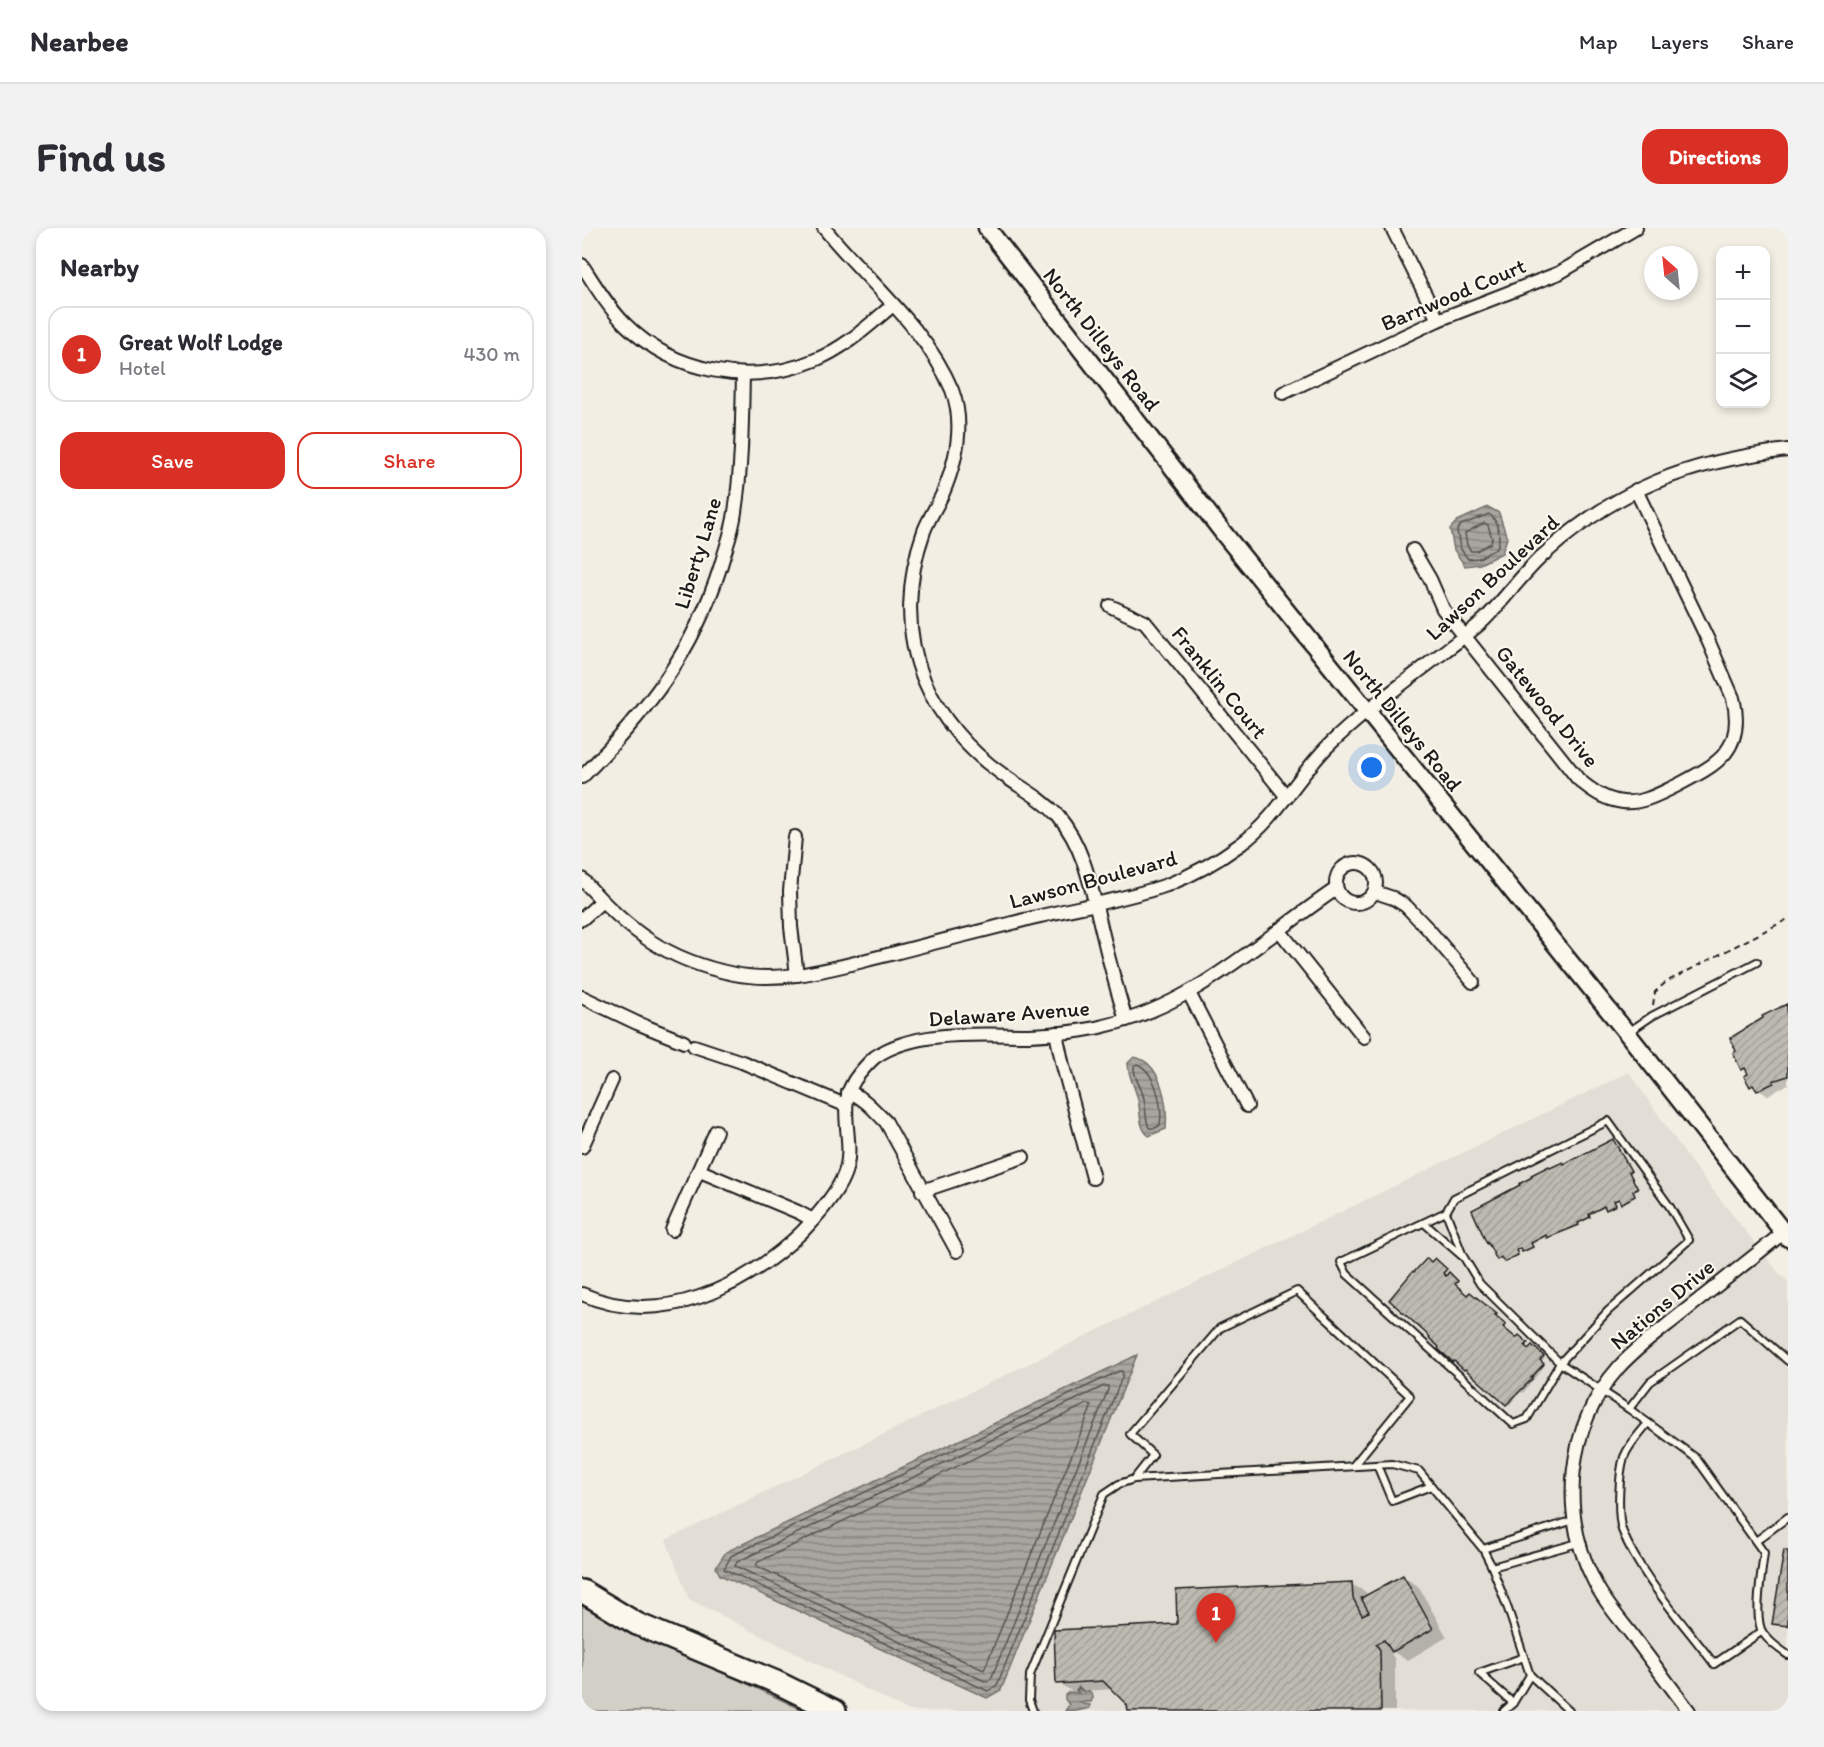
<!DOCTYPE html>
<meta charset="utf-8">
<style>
:root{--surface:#fff;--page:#f2f2f3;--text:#2b2b33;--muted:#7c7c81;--line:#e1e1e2;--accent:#d93025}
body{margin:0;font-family:Itim,sans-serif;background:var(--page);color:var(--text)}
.controls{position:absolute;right:18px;top:18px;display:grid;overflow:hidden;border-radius:12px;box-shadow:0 3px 9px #0003}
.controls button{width:54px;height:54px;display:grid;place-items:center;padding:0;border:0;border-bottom:2px solid var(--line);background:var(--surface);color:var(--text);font:30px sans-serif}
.compass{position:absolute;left:1062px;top:18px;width:54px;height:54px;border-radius:50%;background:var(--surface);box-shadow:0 3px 9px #0003;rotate:333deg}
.you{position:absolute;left:790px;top:540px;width:21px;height:21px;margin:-15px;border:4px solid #fff;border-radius:50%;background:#1a73e8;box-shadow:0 0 0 9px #1a73e833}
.badge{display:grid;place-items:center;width:39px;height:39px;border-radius:50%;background:var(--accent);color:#fff;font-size:20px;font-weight:700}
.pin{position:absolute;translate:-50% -50px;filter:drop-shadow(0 2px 3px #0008)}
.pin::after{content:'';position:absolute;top:32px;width:21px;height:18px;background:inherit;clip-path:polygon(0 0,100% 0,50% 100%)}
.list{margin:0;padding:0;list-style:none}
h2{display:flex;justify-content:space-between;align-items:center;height:78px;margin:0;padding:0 24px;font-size:26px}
h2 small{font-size:20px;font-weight:400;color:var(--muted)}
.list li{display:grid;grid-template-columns:39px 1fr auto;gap:18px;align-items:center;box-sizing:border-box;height:96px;margin:0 12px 12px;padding:0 12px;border:2px solid var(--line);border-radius:18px}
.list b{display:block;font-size:22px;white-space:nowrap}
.list p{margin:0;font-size:20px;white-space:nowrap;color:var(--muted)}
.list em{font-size:20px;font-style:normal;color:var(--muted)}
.actions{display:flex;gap:12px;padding:18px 24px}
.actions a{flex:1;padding:14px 0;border:2px solid var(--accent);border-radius:18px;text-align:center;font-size:21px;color:var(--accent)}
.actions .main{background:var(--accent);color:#fff}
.icon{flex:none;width:33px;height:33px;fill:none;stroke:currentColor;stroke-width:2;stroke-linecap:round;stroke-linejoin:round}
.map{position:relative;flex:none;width:1206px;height:1483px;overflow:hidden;border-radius:18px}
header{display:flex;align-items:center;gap:36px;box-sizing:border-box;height:84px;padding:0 30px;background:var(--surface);border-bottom:2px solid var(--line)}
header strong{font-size:28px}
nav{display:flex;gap:33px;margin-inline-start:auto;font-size:21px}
.intro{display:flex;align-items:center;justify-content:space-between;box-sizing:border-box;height:144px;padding:0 36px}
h1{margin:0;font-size:42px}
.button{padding:15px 27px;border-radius:18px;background:var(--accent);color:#fff;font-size:21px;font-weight:700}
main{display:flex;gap:36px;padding:0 36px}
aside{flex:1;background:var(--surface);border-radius:18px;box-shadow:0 3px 9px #0003}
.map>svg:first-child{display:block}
</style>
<header>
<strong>Nearbee</strong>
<nav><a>Map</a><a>Layers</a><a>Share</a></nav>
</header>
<div class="intro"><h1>Find us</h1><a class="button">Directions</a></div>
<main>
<aside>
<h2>Nearby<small></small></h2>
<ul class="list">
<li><span class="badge">1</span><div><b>Great Wolf Lodge</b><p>Hotel</p></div><em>430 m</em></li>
</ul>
<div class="actions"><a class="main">Save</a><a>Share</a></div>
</aside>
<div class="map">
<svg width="1206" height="1483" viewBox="0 0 1206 1483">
<defs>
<pattern id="water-rules" width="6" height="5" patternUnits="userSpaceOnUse" patternTransform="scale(1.5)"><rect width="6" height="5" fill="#a9a6a0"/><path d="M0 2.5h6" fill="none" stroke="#898682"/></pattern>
<pattern id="building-hatch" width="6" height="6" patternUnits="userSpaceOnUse" patternTransform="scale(1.5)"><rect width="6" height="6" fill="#bdbab1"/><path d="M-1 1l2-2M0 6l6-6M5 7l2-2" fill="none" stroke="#a29f98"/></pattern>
</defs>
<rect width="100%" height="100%" fill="#f2eee4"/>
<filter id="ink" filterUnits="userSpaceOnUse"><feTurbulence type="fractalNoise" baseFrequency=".0167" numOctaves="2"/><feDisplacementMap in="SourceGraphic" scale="12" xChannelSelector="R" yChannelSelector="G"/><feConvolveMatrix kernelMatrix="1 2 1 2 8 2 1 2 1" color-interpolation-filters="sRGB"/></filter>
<g filter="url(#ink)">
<path fill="#e2ded5" d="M1047 844 1108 933 1196 1044 1206 1054V1483H327L107 1371 84 1312Z"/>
<path fill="#d2cfc6" stroke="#777671" stroke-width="1.5" d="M0 1378 223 1483H0Z"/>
<g fill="url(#water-rules)" stroke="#716f6b" stroke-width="1.5">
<path d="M906 279 917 285 925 310 920 325 898 336 883 338 872 322 868 301 875 293Z"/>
<path d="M552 829C580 834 586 877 584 901L567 908C556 899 559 884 556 872 553 858 546 849 546 835Z"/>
<path d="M555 1127 419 1462 405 1470 138 1347 134 1339 144 1324Z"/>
<path d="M497 1459 502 1464 506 1463 510 1465 511 1470 509 1474H498L501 1476 508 1477V1480L495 1483H483L487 1477 483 1471V1467L487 1464 497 1465 494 1462Z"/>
</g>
<g fill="#0003">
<path d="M1205 777 1206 856 1186 868 1169 857V846L1160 841 1183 791 1182 789Z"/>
<path d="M1032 914 1050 944 1048 945 1057 962 1052 964 1054 969 1042 975 1039 971 1033 974 1035 978 1026 982 1024 979 1007 987 1009 990 996 996 997 998 968 1010 966 1008 950 1016 952 1020 943 1024 940 1020 935 1023 937 1028 925 1034 921 1030H916L969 941Z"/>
<path d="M855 1033 865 1043 862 1046 865 1049 869 1047 877 1054 874 1057 886 1068 890 1067 915 1087 914 1089 924 1098 922 1101 934 1112 939 1110 946 1116 943 1120 946 1123 951 1120 963 1130 959 1134 963 1137 941 1165 939 1164 927 1177 886 1141 872 1133 850 1036Z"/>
<path d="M821 1349 836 1358 865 1409 826 1432 811 1424 809 1425 813 1432V1483H547V1476L531 1461 491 1464 476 1455 596 1398 769 1356 784 1364 785 1369Z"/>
</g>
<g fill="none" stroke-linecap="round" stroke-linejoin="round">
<g stroke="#545351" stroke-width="1.5">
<path d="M907 286C917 293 919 309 915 320L897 330 886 331 878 320 875 302 879 297Z"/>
<path d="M902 295 906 297 910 310 909 315 894 323H889L885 317 883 305Z"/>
<path d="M555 836C574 844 581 878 578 897L573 900H567C563 890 564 881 562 871 560 859 551 850 552 838Z"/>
<path d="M537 1143H540L541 1147 415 1457 406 1463 142 1341 149 1328Z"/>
<path d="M522 1158H526V1162L409 1451 405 1454 153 1338 155 1334Z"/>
<path d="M505 1176 509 1177V1180L402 1442 174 1338 176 1334Z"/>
</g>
</g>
<g fill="url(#building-hatch)" stroke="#1c1c1c" stroke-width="1.5">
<path d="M1205 776 1206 848 1191 853 1192 855 1175 863 1171 857 1168 859 1162 848 1166 846 1163 840 1159 842 1151 825 1154 823 1148 810 1181 790 1180 788Z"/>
<path d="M1031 911 1049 943 1047 944 1056 961 1051 963 1053 968 1039 976 1037 971 1032 973 1034 977 1024 982 1022 978 1007 986 1008 989 996 995 997 997 965 1010 964 1007 949 1015 951 1019 940 1024 938 1020 934 1022 936 1027 922 1034 919 1029 915 1032 906 1015 905 1016 890 982 938 957 937 956 950 949 949 947 967 938 968 940 981 934 982 936Z"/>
<path d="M845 1030 849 1034 853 1030 865 1041 861 1045 864 1048 867 1044 876 1053 873 1056 885 1067 888 1064 915 1086 913 1087 924 1096 921 1099 934 1110 937 1107 946 1115 943 1118 946 1121 950 1117 962 1128 958 1132 962 1136 949 1150 950 1151 924 1177 883 1141 882 1142 872 1133 871 1134 856 1121 857 1119 847 1110 848 1109 807 1072 831 1043 832 1044Z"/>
<path d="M1202 1322 1206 1323V1398L1190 1396Z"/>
<path d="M821 1347 851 1401 810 1424 802 1412 794 1416 798 1422 799 1483H546L545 1477 521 1453 474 1456 472 1402 595 1396 594 1362 770 1354 771 1370 780 1387 787 1384 779 1370Z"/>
</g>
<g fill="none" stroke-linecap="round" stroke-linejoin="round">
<defs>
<g id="lane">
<path d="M1045 805 1070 788 1175 734"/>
<path d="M1026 893 1088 979 1107 1012 1026 1083 978 1135 945 1191 931 1196 765 1046 759 1034 864 984 872 970Z"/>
<path d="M864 984 881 1028 898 1056 978 1135 1047 1181 1114 1230 1182 1325C1180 1343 1171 1391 1181 1405 1187 1414 1197 1421 1206 1427"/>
<path d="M842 995 880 1028"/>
<path d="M1047 1181 1068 1154 1158 1091 1206 1133"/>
<path d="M1066 1195C1058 1205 1047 1216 1042 1229 1037 1245 1035 1286 1040 1302 1057 1347 1103 1397 1132 1436L1179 1404"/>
<path d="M795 1237 810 1273 849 1258"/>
<path d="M552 1251 571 1227 548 1206 638 1100 715 1063 828 1168 771 1238"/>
<path d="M1174 1313 1206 1289"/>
<path d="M901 1321 992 1292"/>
<path d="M910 1339 996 1315"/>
<path d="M948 1447 987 1483"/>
<path d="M931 1475 897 1445 942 1429"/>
<path d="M451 1483 447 1472 448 1447 522 1266 537 1256 552 1251 810 1236 837 1243 901 1321 910 1339 926 1381 948 1447 931 1475 922 1483"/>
</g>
<g id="street">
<path d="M242 0C284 52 344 99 370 162 383 196 374 234 361 265 355 278 347 290 342 303 325 351 322 404 342 452 358 490 387 523 420 546 439 560 460 570 476 588 503 620 510 663 520 703 527 733 535 762 544 792"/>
<path d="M810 0 856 92"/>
<path d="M0 37C13 57 26 79 43 96 92 145 169 159 233 132 263 120 287 97 311 77"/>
<path d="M701 165 856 92 977 45 1054 0"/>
<path d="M831 322 848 351 861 381 996 551C1010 563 1023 572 1041 574 1060 576 1077 566 1094 558 1134 537 1164 523 1151 470L1125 410 1054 262"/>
<path d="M528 378 563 394 705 569"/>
<path d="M0 549C65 483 111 426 139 337 144 319 151 302 153 284 160 238 160 192 161 146"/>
<path d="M213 609 208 663 209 699 215 747"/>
<circle cx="774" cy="655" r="20"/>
<path d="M0 651C45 702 84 732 152 746 204 756 255 739 305 727 350 715 396 704 442 692 489 680 539 673 585 657 611 647 637 632 659 616 696 589 716 547 748 516 783 482 825 453 863 423 876 413 890 403 902 392 922 372 938 349 959 329 1033 261 1107 233 1206 222"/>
<path d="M793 664 811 670 824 678 847 702 891 754"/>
<path d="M0 691 20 673"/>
<path d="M697 702 782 809"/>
<path d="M607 765 665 878"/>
<path d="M0 769 55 795 102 814"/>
<path d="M474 805 481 838 511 950"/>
<path d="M112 818 160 834 263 877"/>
<path d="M266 864C282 869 292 882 304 894L375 1023"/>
<path d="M0 919 30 852"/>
<path d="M118 943 216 984 231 992"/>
<path d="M340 963 441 929"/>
<path d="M90 1002 134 903"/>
<path d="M0 1066C79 1101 163 1059 220 1004 235 988 254 967 262 947 276 912 250 878 277 846 282 840 287 834 293 829 333 801 400 807 447 807 471 806 498 804 522 798 612 778 680 711 754 661"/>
<path d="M1107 1483C1087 1456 1067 1430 1047 1403 1035 1388 1022 1373 1013 1355 977 1286 984 1199 1037 1139 1055 1119 1078 1103 1099 1086 1133 1059 1168 1032 1202 1004"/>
</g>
<path id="secondary" d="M405 0 643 307 1045 805 1206 1010"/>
<path id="highway" d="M0 1363 55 1396 194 1454 253 1483"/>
</defs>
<use href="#lane" stroke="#1c1c1c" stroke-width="10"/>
<use href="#street" stroke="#1c1c1c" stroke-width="16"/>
<use href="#secondary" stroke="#1c1c1c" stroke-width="21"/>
<use href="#highway" stroke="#1c1c1c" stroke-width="26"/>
<path stroke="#1c1c1c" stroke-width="2" stroke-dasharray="6 4.5" stroke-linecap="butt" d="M1071 777 1073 764 1084 754 1206 691"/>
<use href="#lane" stroke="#fbf7ec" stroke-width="6"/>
<use href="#street" stroke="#fbf7ec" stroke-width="12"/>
<use href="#secondary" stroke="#fbf7ec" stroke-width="16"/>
<use href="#highway" stroke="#fbf7ec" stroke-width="21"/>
</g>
</g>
<g text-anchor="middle" stroke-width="4.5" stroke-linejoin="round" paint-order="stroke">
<g font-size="22" fill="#1c1c1c" stroke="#fbf7ec">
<text transform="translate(871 66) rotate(-23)" y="8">Barnwood Court</text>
<text transform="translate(520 111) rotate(52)" y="8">North Dilleys Road</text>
<text transform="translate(115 325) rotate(-73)" y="8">Liberty Lane</text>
<text transform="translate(910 349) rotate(-43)" y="8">Lawson Boulevard</text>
<text transform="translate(638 454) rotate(51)" y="8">Franklin Court</text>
<text transform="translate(966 478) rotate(51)" y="8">Gatewood Drive</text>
<text transform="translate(821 492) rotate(51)" y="8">North Dilleys Road</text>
<text transform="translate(511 651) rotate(-15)" y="8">Lawson Boulevard</text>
<text transform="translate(427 785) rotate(-4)" y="8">Delaware Avenue</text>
<text transform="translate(1080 1076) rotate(-40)" y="8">Nations Drive</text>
</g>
</g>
</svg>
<div class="controls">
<button>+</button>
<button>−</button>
<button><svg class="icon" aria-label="layers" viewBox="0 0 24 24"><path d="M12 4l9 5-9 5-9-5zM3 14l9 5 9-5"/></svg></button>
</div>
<svg class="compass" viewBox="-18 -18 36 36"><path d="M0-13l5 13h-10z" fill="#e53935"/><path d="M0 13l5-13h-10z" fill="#7c7c81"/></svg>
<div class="you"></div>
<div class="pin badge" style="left:634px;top:1415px">1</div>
</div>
</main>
